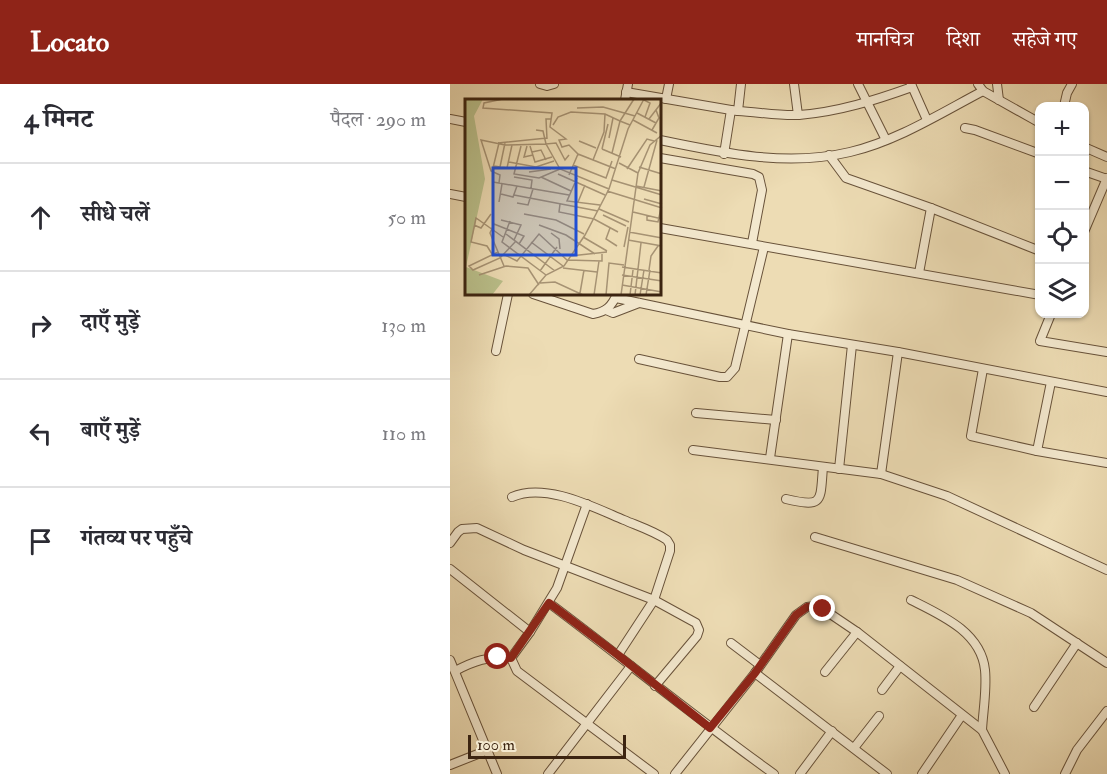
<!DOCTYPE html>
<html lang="hi">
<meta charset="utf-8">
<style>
:root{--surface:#fff;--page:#f7f7f7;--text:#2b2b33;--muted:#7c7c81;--line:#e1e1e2;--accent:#8f2418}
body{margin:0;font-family:"IM FELL Double Pica","Noto Serif Devanagari",serif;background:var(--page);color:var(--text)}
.controls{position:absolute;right:18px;top:18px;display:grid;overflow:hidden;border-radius:12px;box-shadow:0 2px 4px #0004}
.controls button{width:54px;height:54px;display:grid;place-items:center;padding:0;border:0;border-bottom:2px solid var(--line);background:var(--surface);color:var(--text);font:30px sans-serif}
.scale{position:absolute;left:18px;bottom:15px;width:158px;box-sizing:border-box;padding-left:6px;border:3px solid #3c2411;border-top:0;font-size:16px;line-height:21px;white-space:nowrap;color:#3c2411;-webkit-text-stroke:4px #f3e8ce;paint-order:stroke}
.stop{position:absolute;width:18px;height:18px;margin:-14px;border:4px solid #8f2418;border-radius:50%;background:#fff}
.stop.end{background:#8f2418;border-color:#fff;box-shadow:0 2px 6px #0008}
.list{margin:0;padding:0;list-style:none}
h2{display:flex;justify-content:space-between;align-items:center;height:78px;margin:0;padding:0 24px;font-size:26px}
h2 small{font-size:20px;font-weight:400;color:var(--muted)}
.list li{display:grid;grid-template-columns:39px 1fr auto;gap:18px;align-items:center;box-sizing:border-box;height:108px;padding:0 24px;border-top:2px solid var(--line)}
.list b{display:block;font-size:22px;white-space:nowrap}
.list em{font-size:20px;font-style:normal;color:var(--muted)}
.icon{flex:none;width:33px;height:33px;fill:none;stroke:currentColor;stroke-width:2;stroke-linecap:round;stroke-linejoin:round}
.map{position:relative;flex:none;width:657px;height:690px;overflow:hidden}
header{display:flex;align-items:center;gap:36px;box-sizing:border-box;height:84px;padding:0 30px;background:var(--accent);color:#fff}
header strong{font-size:28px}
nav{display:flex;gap:33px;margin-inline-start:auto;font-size:21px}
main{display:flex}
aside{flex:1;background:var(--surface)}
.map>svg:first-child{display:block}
</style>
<header>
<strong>Locato</strong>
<nav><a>मानचित्र</a><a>दिशा</a><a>सहेजे गए</a></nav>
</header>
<main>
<aside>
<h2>4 मिनट<small>पैदल · 290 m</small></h2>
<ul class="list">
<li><svg class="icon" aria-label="ahead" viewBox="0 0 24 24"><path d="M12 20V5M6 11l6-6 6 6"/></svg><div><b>सीधे चलें</b></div><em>50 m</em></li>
<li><svg class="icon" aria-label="right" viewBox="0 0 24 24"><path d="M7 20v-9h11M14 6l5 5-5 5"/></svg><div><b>दाएँ मुड़ें</b></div><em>130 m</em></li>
<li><svg class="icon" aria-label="left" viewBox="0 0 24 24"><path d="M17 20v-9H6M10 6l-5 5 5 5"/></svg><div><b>बाएँ मुड़ें</b></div><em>110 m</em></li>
<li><svg class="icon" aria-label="arrive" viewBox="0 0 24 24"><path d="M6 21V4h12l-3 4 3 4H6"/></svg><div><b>गंतव्य पर पहुँचे</b></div></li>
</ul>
</aside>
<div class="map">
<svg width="657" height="690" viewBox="0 0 657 690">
<rect width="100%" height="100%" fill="#eddcb4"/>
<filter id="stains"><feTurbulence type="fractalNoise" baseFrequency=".00333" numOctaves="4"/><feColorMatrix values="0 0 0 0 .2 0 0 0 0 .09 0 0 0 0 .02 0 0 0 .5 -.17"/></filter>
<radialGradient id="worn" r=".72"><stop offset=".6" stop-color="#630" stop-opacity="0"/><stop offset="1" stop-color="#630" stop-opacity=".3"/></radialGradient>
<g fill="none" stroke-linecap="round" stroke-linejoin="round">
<defs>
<g id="minor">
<path d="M90 0 97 2 104 0"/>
<path d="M344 0 348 31"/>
<path d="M408 0 436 56"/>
<path d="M461 0 477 36"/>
<path d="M528 0 533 7 590 39"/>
<path d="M547 0 549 16"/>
<path d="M176 8 281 26"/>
<path d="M216 15 219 0"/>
<path d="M175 16 178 0"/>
<path d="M614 22 617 9 622 0"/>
<path d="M288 27C308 28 329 32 349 31 388 28 426 16 462 3"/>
<path d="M0 35 16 38"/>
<path d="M515 44 525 46 590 70"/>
<path d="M210 56C272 69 337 83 400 68 447 57 491 29 533 7"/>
<path d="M634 63 657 73"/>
<path d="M274 70 281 26 288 27 291 0"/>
<path d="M379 71 396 94 481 124 590 167"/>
<path d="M210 74 303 90 309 93 312 106 302 159"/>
<path d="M634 87 657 95"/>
<path d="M0 110 16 113"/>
<path d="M210 144 590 211"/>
<path d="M634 148 657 94"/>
<path d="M469 189 481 124"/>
<path d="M83 210 143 230C156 228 162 222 167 210"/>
<path d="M166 214 338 250 448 268 657 308"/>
<path d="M156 226 163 229 189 219"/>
<path d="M601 230 590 257 657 268"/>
<path d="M46 267 58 210"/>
<path d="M189 275 270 293H277L285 284 314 163"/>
<path d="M533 285 521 352 587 367 657 379"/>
<path d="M246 329 326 336"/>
<path d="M243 366 431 390 497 412 657 486"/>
<path d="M587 367 601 298"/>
<path d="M320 374 338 250"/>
<path d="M389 385 402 261"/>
<path d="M431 390 448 268"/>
<path d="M62 413C95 398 143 423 174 436 188 442 204 447 217 456L220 461V467L204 516 168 571"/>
<path d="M336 415C374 424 370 418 373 383"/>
<path d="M137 420 107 504 80 548 61 574 67 587 204 690"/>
<path d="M365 453 507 496 581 529 657 579"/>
<path d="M0 459 8 448 12 445 27 444 74 466 204 516 246 539 249 546 247 552 205 602"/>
<path d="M0 485 80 548"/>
<path d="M461 516C491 531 531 548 535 586 537 606 533 627 532 646"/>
<path d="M99 519C174 575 247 635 324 690"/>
<path d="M281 559 310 581"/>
<path d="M0 576 47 690"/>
<path d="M5 587C24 577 38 572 61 574"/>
<path d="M375 588 407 548"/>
<path d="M305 589 437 690"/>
<path d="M432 606 450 582"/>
<path d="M584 623 627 559"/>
<path d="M404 664 429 632"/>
<path d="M0 681 38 666"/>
<path d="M98 690 181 582"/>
<path d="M225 690 305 589 346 531 357 523 365 522 373 525 407 548 532 646 555 690"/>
<path d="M350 690 382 647"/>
<path d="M472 690 512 631"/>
<path d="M615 690 627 666 657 627"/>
</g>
</defs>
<use href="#minor" stroke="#68523a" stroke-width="10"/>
<use href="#minor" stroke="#f3e8ce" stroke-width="8"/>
</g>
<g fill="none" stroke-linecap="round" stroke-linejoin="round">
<path stroke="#8f2418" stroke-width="8" d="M48 573 61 574 99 519 168 571 260 644 305 589 346 531 357 523 365 522 373 525"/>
</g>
<g transform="translate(15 15)">
<rect width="196" height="196" fill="#eddcb4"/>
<path d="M0 0H18L9 17 20 80 1 168 38 182 27 196H0Z" fill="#bac08b"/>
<path fill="none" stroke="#a69273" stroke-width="1.5" d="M38 0 19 4 18 9 87 14 85 28 101 40 94 41 97 48 104 46 113 55 151 70M179 1 185 4 180 18M112 9 138 8 170 17M172 14 191 24M184 20 197 3M168 21 192 34M88 26 93 18 106 13 140 15 155 22 169 0M71 31 78 32 81 45 91 44 100 61 104 56M187 31 194 19 191 11M144 39 148 19M82 40 81 20H86M114 42 131 49M33 44 82 39M56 47 49 75 74 79 95 70M62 47 59 58 68 56M65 47 70 63 87 58M137 50 143 25M137 50 156 58M67 53 76 51 81 61M147 54 155 22 165 26M128 61 139 33 140 15M44 63 71 68 89 62M154 64 173 74M108 66 141 79 147 62M29 67 42 69 47 46M35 68 40 44M174 68 197 75M162 70 182 40 189 42M27 73 34 44M64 73 86 70M93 75 140 96M104 76 113 55M49 78 67 81 66 89M76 78 106 92M112 79 102 102 135 106M147 81 197 96M28 83 104 96M34 84 35 76 26 72 16 41 40 46 81 45 95 70 144 90M171 87 197 92M179 88 192 41M142 92 197 109M36 95 48 98 52 87M49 96 133 112M179 100 197 105M34 103 37 85M113 103 120 86M52 104 63 106 68 90M95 105 94 113 129 120 153 133M134 110 164 123M168 113 197 120M59 115 91 121 119 135M138 116 161 127M182 116V121L193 123 196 109M36 121 56 126 49 141M45 122 37 143 81 176M9 126 16 129 26 115M74 126 101 136 130 155M145 129 141 140 152 147M164 133 197 139M86 134 94 140 95 150M41 135 90 172M118 138 142 152M163 141 197 147M66 143 98 167M159 148 163 128M33 153 4 167 8 171 35 159 51 142M27 155 22 147 6 143 11 119 38 138M40 156 52 162 74 135 102 161 137 162V155M105 157 142 153M39 167 25 134 29 125 59 137 54 145M157 168 197 174M98 169 132 173M184 171 186 157 193 147M75 172 92 148M14 176 41 167 63 169 74 186M157 176 197 182M75 184 90 183 118 196M157 186 197 193M115 194 119 171M64 196 81 176 99 167 120 136 144 90 163 30 179 0M129 196 134 162M141 196 144 164 159 166M156 196 173 74 185 46 197 36M165 196 168 171M170 196 176 144M175 196 179 171M181 196 185 171"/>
<path fill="#1d4ed8" fill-opacity="0.15" stroke="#1d4ed8" stroke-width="3" d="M28 69H111V156H28Z"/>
<rect width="196" height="196" fill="none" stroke="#3c2411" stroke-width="3"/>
</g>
<rect width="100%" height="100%" filter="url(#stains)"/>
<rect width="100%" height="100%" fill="url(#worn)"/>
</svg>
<div class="controls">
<button>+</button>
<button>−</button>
<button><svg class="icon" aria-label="locate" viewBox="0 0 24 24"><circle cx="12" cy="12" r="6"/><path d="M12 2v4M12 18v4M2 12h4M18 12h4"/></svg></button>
<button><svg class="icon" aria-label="layers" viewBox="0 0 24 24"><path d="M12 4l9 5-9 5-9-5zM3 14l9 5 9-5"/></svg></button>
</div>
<div class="scale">100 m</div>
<div class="stop" style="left:48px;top:573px"></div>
<div class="stop end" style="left:373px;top:525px"></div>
</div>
</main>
